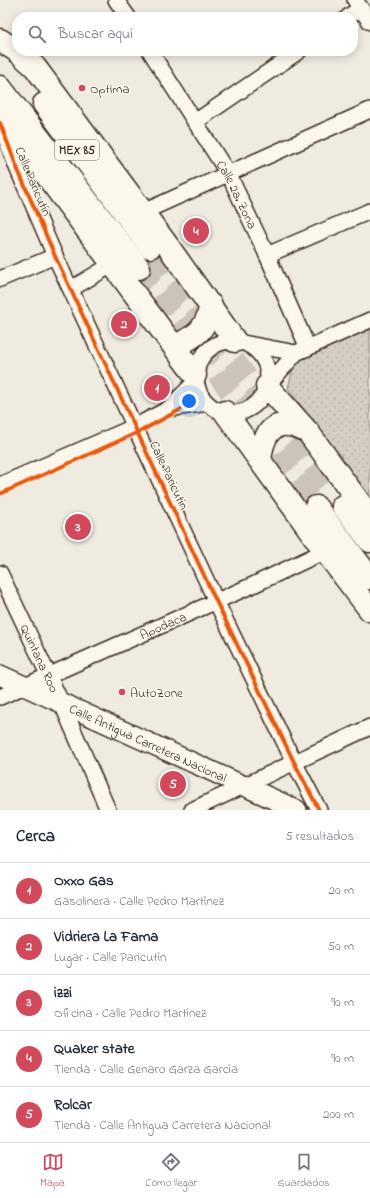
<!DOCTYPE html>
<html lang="es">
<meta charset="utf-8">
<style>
:root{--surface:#fff;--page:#f6f6f7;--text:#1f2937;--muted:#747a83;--line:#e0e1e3;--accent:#d1495b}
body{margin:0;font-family:"Indie Flower",sans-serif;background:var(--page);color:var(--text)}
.you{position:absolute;left:189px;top:401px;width:14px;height:14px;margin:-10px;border:3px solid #fff;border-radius:50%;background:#1a73e8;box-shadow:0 0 0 6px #1a73e833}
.badge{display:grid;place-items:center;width:26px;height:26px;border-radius:50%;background:var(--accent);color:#fff;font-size:13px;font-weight:700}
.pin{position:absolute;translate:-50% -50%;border:2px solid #fff;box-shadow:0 1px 4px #0006}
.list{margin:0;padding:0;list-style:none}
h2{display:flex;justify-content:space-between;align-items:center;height:52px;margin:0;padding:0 16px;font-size:17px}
h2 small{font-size:13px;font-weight:400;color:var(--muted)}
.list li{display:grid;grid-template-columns:26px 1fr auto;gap:12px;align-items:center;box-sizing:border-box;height:56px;padding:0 16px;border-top:1px solid var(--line)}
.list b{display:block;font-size:15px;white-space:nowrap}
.list p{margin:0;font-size:13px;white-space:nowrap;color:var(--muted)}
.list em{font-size:13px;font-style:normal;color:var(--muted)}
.icon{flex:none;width:22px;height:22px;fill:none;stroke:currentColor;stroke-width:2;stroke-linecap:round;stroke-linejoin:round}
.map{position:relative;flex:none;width:370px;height:810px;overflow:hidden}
.search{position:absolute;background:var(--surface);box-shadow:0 2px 10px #0003;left:12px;right:12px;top:12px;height:44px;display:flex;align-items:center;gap:10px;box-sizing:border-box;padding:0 14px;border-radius:16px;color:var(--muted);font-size:15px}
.sheet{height:332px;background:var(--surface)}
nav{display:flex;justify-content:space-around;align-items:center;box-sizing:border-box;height:56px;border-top:1px solid var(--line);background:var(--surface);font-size:11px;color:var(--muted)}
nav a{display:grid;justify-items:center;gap:2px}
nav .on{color:var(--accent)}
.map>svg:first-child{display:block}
</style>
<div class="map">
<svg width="370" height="810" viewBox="0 0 370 810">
<defs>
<pattern id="grass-dots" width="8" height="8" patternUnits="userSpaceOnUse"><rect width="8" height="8" fill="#d5cec3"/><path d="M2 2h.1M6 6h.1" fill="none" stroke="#b8b1a7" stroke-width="1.8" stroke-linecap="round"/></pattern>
</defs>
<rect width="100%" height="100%" fill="#f0ebe0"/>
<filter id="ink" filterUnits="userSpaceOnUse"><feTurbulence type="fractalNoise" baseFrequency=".025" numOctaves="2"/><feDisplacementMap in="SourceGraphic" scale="8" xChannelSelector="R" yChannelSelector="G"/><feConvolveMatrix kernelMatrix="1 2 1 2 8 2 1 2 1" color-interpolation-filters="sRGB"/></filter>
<g filter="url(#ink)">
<path fill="url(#grass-dots)" stroke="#887c70" d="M370 329V498L288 388 295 360Z"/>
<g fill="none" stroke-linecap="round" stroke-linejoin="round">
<g stroke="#ccc4b9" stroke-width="22" stroke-dasharray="22 11" stroke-linecap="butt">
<path d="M155 254 332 492"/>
<path d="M139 268 316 507"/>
</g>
<defs>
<g id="minor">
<path d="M116 0 128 17"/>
<path d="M355 0 370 22"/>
<path d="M348 17 361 8"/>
<path id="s1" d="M150 51 229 175 267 255 308 348"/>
<path d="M195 122 299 51"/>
<path d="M0 123 18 170 55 256 216 601 294 762 319 810"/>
<path d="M143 212 370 110"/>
<path d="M267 255 370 211"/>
<path d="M0 279 55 256"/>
<path d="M71 289 113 264"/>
<circle cx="232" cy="377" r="36"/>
<path d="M248 344 296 353"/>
<path d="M267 386 296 353 370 320"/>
<path d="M168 409 207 403"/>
<path d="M0 485 136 426 168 409 196 381"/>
<path id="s2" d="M0 573 62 704 108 810"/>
<path id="s3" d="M0 697 253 585 325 551"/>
<path d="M192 810 370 727"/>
</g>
<g id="major">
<path id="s4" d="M0 675 297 810"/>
</g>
<g id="highway">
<path d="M0 40 17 51 35 67 165 242 235 341"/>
<path d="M0 87 139 268"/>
<path d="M44 104 150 247"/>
<path d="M0 113 195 375"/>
<path d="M174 346C197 337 206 329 211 305"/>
<path d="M267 386 308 432 370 517"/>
<path d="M225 412 325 551 370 610"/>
<path d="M260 460C264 427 278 416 308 432"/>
<path d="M343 506 370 541"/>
<path d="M316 507 370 578"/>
</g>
</defs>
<use href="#minor" stroke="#3b2a1e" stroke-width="18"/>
<use href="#major" stroke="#3b2a1e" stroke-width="22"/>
<use href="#highway" stroke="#3b2a1e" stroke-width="25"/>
<use href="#minor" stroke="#fbf7ec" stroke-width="15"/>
<use href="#major" stroke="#fbf7ec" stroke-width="19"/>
<use href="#highway" stroke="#fbf7ec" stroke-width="22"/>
<defs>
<g id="cycleway">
<path d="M0 123 18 170 55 256 216 601 294 762 319 810"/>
<path d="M0 494 139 432 187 406"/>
</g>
</defs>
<use href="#cycleway" stroke="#fbf7ec" stroke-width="6"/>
<use href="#cycleway" stroke="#e8590c" stroke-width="4"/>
</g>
</g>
<g fill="#d1495b" stroke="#fbf7ec" stroke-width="1.5">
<circle cx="82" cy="88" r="4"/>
<circle cx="122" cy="692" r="4"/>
</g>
<g text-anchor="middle" stroke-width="3" stroke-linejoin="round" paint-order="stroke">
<rect fill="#fbf7ec" stroke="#75685c" stroke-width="1" x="55" y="140" width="44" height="20" rx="3"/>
<g font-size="12" font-weight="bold" fill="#3b2a1e">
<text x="77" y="154">MEX 85</text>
</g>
<g font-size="13" fill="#3b2a1e" stroke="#fbf7ec" text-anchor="start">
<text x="90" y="93">Optima</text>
<text x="130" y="697">AutoZone</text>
</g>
<g font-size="13" fill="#3b2a1e" stroke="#fbf7ec">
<text transform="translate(34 181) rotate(67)" y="5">Calle Paricutín</text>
<text dy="5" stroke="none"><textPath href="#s1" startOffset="168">Calle 2a. Zona</textPath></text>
<text transform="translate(170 475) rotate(65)" y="5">Calle Paricutín</text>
<text dy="5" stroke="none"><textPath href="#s3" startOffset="178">Apodaca</textPath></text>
<text dy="5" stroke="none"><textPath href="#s2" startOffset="94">Quintana Roo</textPath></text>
<text dy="5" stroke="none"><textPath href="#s4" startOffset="163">Calle Antigua Carretera Nacional</textPath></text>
</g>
</g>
</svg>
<div class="you"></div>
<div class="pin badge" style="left:157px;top:388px">1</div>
<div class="pin badge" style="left:124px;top:324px">2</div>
<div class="pin badge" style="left:78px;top:527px">3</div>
<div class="pin badge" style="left:196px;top:231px">4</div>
<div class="pin badge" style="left:173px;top:784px">5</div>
<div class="search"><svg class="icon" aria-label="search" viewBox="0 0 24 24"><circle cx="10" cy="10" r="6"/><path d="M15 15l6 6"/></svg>Buscar aquí</div>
</div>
<section class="sheet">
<h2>Cerca<small>5 resultados</small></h2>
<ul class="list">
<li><span class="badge">1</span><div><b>Oxxo Gas</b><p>Gasolinera · Calle Pedro Martínez</p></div><em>20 m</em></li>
<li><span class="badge">2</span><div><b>Vidriera La Fama</b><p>Lugar · Calle Paricutín</p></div><em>50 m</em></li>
<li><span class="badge">3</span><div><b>izzi</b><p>Oficina · Calle Pedro Martínez</p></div><em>90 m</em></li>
<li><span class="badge">4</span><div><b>Quaker state</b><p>Tienda · Calle Genaro Garza García</p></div><em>90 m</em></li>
<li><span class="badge">5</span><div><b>Rolcar</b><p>Tienda · Calle Antigua Carretera Nacional</p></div><em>200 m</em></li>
</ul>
</section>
<nav>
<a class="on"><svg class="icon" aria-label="map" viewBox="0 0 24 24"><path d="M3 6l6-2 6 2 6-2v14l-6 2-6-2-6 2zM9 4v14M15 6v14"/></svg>Mapa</a>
<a><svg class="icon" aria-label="directions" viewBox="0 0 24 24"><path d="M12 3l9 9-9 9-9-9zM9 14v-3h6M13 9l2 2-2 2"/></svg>Cómo llegar</a>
<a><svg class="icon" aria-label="saved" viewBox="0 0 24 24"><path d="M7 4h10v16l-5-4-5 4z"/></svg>Guardados</a>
</nav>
